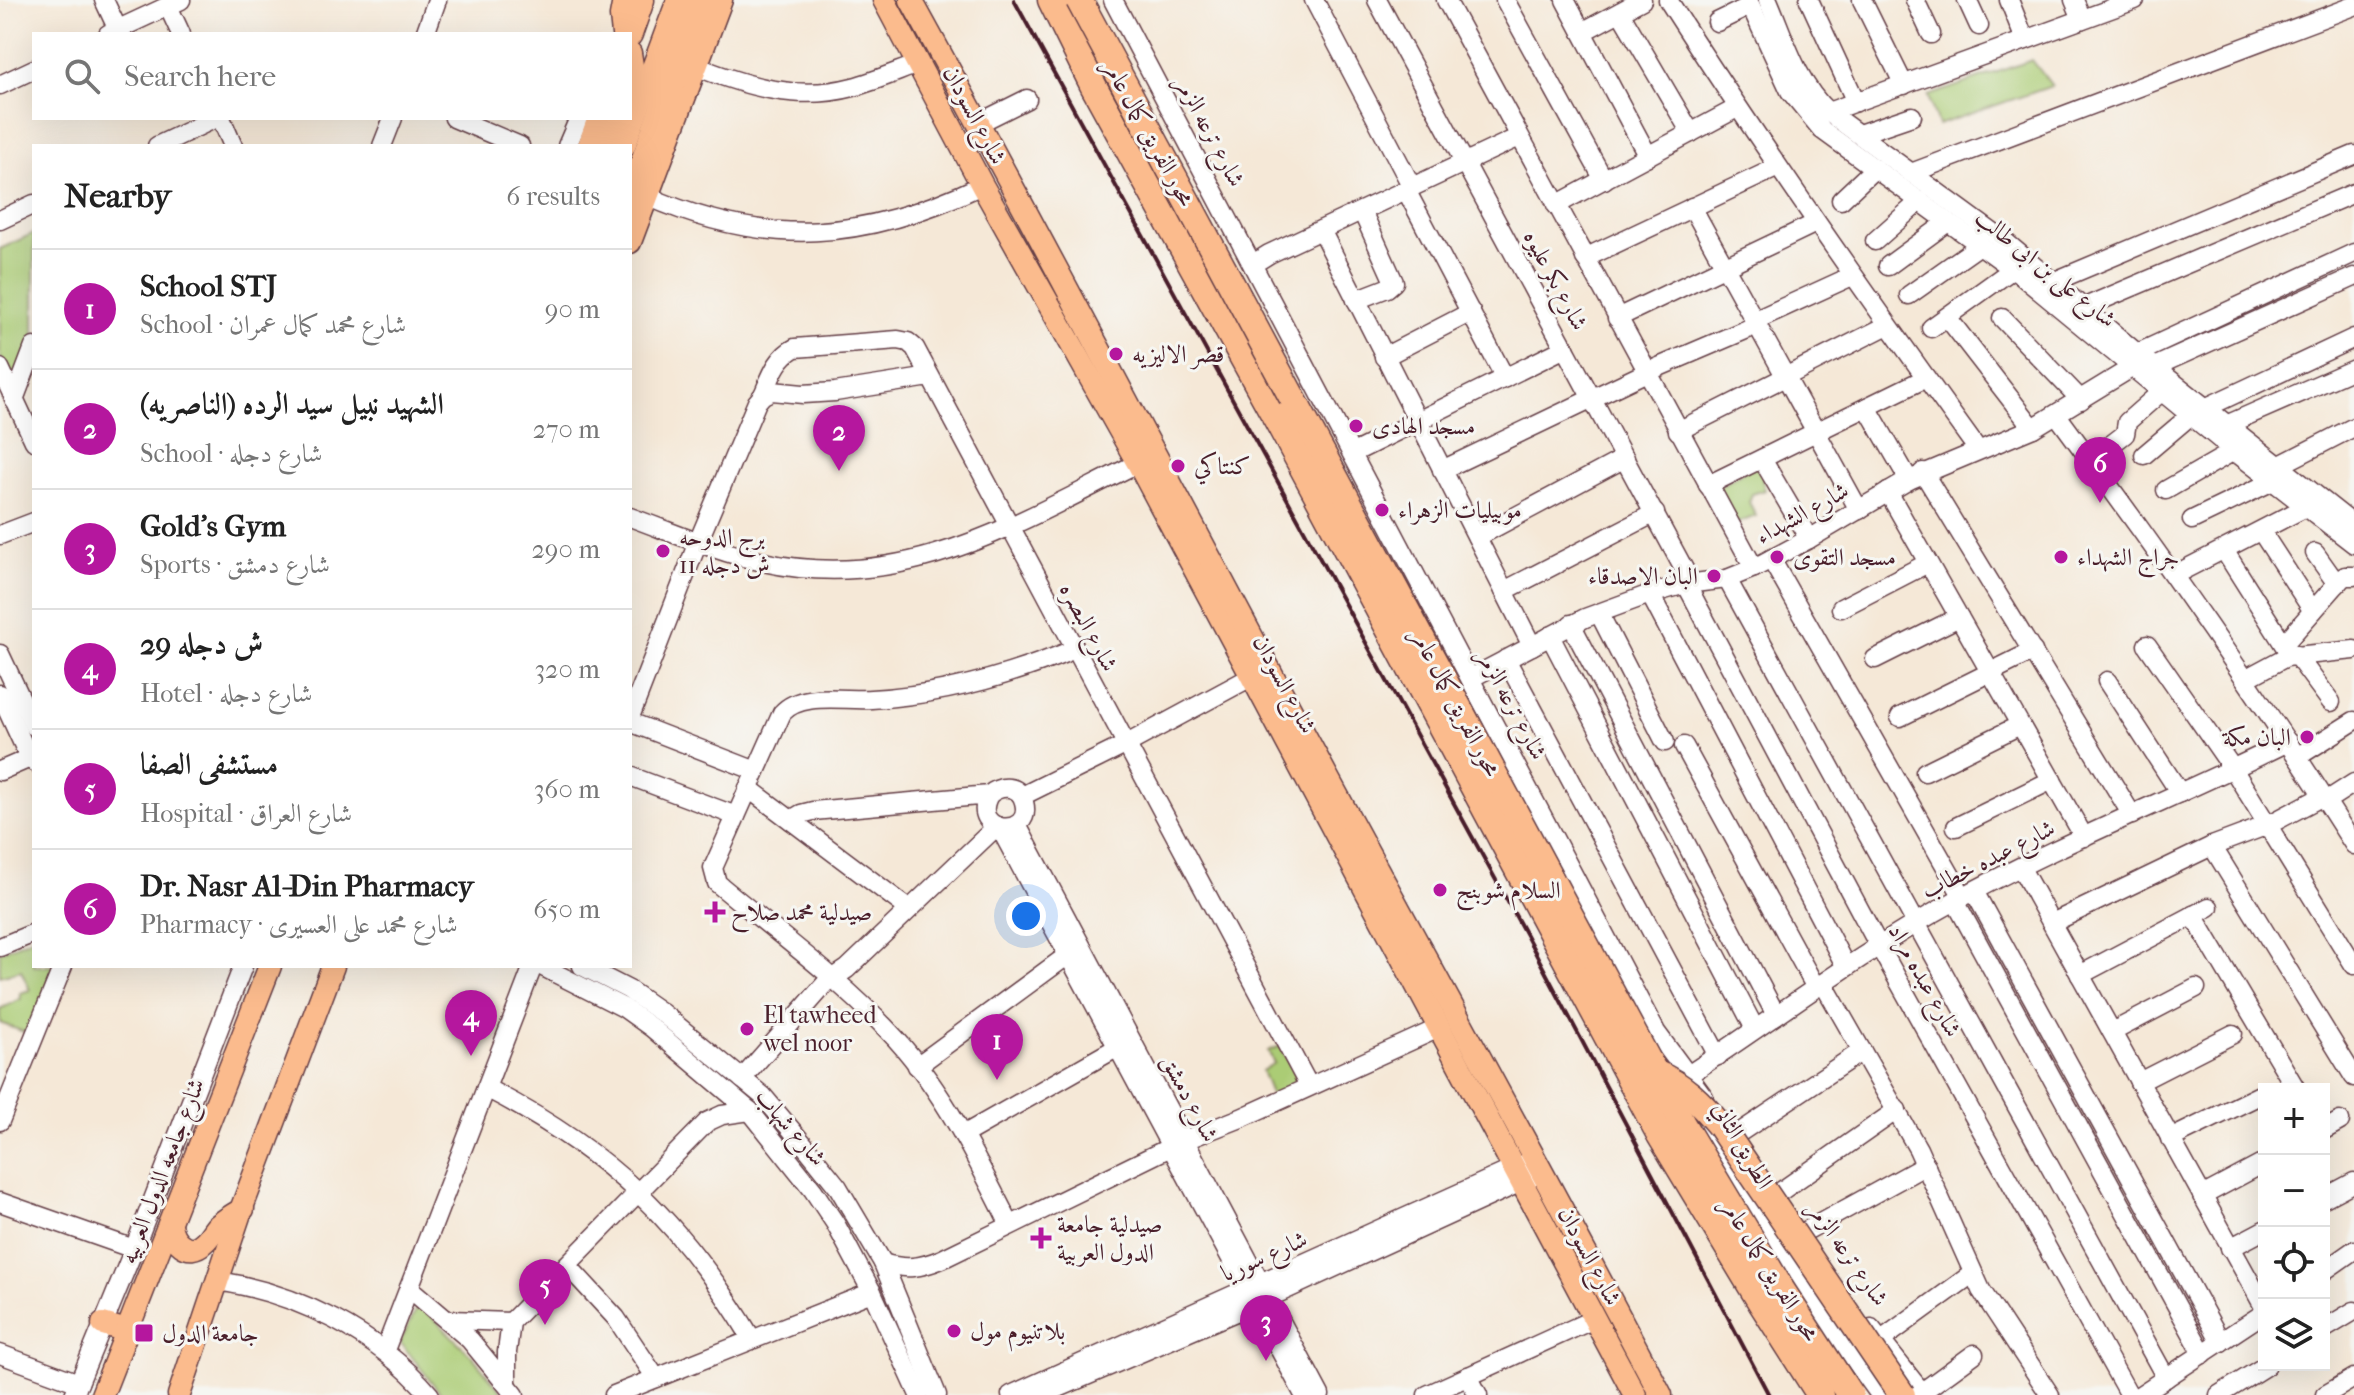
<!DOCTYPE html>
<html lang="en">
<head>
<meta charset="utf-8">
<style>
	body { margin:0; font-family:"IM FELL French Canon",Amiri,serif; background:#f6f6f6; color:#222 }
	.controls { position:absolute; right:24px; bottom:24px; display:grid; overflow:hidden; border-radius:0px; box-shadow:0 8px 32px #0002 }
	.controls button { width:72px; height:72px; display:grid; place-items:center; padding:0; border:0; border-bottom:2px solid #e0e0e0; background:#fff; color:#222; font:40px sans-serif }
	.you { position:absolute; left:1026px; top:916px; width:28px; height:28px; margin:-20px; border:6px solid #fff; border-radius:50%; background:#1a73e8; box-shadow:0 0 0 12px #1a73e833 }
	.badge { display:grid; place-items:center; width:52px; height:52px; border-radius:50%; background:#b5179e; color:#fff; font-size:26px; font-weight:700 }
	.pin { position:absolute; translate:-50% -66px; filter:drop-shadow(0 2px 4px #0008) }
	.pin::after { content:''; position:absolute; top:42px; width:28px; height:24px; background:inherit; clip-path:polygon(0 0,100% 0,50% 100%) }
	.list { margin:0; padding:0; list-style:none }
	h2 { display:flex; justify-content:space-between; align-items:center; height:104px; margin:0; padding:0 32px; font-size:34px }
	h2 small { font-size:26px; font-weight:400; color:#767676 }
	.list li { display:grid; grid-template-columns:52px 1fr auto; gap:24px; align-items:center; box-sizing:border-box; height:120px; padding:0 32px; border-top:2px solid #e0e0e0 }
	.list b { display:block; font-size:30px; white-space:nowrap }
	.list p { margin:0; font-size:26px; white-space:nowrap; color:#767676 }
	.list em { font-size:26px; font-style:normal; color:#767676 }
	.icon { flex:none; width:44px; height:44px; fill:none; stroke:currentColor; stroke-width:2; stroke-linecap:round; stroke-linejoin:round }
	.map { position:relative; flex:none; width:2354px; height:1395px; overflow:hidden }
	.search { position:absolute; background:#fff; box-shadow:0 8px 32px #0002; left:32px; top:32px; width:600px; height:88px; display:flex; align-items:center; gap:20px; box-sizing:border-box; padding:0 28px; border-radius:0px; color:#767676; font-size:30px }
	.panel { position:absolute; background:#fff; box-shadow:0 8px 32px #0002; left:32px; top:144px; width:600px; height:824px; border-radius:0px }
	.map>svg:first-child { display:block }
	.green { fill:#abcc74; stroke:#7a7650; stroke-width:2 }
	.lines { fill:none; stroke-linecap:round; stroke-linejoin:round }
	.minor-casing { stroke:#643d45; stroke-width:21 }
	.major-casing { stroke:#643d45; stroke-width:25 }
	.highway-casing { stroke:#643d45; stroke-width:29 }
	.minor { stroke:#fff; stroke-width:18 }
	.major { stroke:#fbbb8d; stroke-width:22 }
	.highway { stroke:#fbbb8d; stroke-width:26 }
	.rail { stroke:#4a1f2b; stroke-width:4 }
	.highway-bridge-casing { stroke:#643d45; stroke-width:29; stroke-linecap:butt }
	.highway-bridge { stroke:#fbbb8d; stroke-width:26 }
	.poi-dot { fill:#b5179e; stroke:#f6f6f2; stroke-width:3 }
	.labels { text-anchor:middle; stroke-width:6; stroke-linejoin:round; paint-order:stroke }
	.street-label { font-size:24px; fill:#4a1f2b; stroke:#f6f6f2 }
	.poi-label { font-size:24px; fill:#4a1f2b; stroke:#f6f6f2; text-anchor:start }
</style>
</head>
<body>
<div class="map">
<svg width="2354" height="1395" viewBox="0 0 2354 1395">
	<rect width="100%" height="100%" fill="#f6f6f2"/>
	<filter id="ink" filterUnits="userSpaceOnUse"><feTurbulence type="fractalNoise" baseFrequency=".0125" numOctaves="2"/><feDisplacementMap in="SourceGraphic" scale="16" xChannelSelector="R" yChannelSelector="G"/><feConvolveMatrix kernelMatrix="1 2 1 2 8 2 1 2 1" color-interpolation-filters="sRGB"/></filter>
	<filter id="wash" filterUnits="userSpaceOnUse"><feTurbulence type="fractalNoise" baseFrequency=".006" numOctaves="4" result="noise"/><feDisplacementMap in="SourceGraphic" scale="32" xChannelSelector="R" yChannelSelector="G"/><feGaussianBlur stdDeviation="1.8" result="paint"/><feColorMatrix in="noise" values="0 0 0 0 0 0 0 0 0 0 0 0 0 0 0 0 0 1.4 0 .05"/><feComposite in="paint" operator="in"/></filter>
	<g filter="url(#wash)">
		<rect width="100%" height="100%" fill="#f5e8d7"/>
		<g class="green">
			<polygon points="2032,60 2052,86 1938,125 1928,96"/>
			<polygon points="34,233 34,364 21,402 0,356 0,249"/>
			<polygon points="1773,454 1777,474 1762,480 1765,490 1752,494 1749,502 1756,516 1733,525 1715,489"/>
			<polygon points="34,937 34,966 61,966 32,1035 0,1023 0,1009 21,999 20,993 30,990 21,970 0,976 0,952"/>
			<polygon points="1280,1046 1301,1085 1273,1099 1262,1071 1274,1063 1268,1051"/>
			<polygon points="419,1304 473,1357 504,1395 442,1395 400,1342"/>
		</g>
	</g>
	<g filter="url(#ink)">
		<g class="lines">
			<defs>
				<g id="minor">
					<polyline points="104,0 118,30"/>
					<polyline points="1113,0 1656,1032 1704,1097"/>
					<polyline points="1314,0 1412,187"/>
					<polyline points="1377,0 1692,584"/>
					<polyline points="1446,0 1754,568"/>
					<polyline points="1505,0 1604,180"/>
					<polyline points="1565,0 1648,156"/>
					<path d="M 1668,0 C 1766,153 1871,302 1978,450"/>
					<polyline points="1748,0 1790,91 1822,130 2013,269 2234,451 2354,544"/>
					<path d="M 1768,0 C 1784,37 1797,84 1828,112 L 2008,244 L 2144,359 L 2354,525"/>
					<polyline points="1809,0 1856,102"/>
					<polyline points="1862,0 1904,85"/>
					<polyline points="1915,0 1931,34"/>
					<polyline points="1967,0 1979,26"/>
					<polyline points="2009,0 2025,40"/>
					<polyline points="2074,0 2082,19"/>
					<polyline points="168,6 181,34"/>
					<polyline points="1620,12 1691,133"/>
					<polyline points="1717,22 1750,6"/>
					<polyline points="1582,32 1642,0"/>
					<polyline points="108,34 181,0"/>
					<polyline points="425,34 437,0"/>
					<path d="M 695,66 C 746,86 797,102 853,87 C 875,81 896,72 918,64"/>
					<polyline points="0,85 34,69"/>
					<polyline points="1828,112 2135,0"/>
					<polyline points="221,118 233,146"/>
					<polyline points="454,118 520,146"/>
					<polyline points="979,123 1027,99"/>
					<polyline points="1859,134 1912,116"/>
					<polyline points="157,146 216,118"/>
					<polyline points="382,146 393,118"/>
					<polyline points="567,146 579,118"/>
					<polyline points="1911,173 2354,6"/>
					<polyline points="1406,190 1505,378"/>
					<path d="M 647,196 C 767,249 865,241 982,185"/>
					<polyline points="1841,200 1875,168"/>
					<polyline points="1556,205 1737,108"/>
					<polyline points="1692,207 1859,510"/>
					<polyline points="0,220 34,204"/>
					<polyline points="1321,230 1532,646"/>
					<polyline points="1875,241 1920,201"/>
					<polyline points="1585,258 1778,167"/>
					<polyline points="1253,264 1269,254 1519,137"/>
					<polyline points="1888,266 1948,222"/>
					<polyline points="2055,281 2354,155"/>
					<polyline points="1909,295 1980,245"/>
					<polyline points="1356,300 1387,288 1394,282 1362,211"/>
					<polyline points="2085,307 2354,193"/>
					<polyline points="1947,317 2033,428"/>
					<polyline points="1617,318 1816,223"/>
					<polyline points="2002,318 2081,400"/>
					<polyline points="1931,328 2013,269"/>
					<polyline points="2138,353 2354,253"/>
					<polyline points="1384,357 1471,312"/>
					<polyline points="2154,367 2354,277"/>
					<polyline points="0,368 34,441"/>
					<path d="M 763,395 C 771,377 777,357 795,348 L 898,340 L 908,342 L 915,348 L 1309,1086"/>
					<polyline points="14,400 34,347"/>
					<polyline points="1867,407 1909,480"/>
					<polyline points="2205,408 2354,338"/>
					<path d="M 2057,415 C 2161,555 2261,698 2354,845"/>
					<polyline points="2226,425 2354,369"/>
					<polyline points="1678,431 1888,325"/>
					<polyline points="1353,453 1565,348"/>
					<polyline points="2144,455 2190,416"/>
					<polyline points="1762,459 1809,539"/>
					<polyline points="2091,460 2125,434 2127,422 2161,392"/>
					<polyline points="2278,466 2354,427"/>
					<polyline points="1442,470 1647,372 1750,328 1758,319 1852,276"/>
					<polyline points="1923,472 2132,815"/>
					<polyline points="1708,485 1926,378"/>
					<polyline points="2166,490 2234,451"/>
					<polyline points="1888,492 2084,837"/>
					<path d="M 630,517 C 674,533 717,552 763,562 C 906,594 1016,523 1138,463"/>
					<polyline points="2192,520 2273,481"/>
					<polyline points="2261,531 2313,611"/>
					<polyline points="0,535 34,522"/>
					<polyline points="1477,537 1625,458"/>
					<polyline points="2224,550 2291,656"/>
					<polyline points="2315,553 2337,584"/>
					<polyline points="1771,559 1963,897"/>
					<polyline points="2174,575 2306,507"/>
					<polyline points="1727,579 2166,1378"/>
					<polyline points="1686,584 1879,946 2129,1395"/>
					<polyline points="1504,591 1655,513"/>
					<polyline points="1650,594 1846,967"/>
					<polyline points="1841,608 1928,563"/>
					<polyline points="1599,613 1665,742"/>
					<polyline points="1571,624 1776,1015"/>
					<polyline points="1550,636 1755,1029"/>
					<polyline points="2284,644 2341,579 2345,576 2354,576"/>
					<polyline points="2147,645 2233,769 2354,965"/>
					<polyline points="0,654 34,726"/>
					<polyline points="2296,655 2331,702"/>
					<polyline points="1506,659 1718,1056"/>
					<polyline points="1875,659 1959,617"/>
					<polyline points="1471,678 1585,618 1650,594 1686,584 1727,579 1754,568 1809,539 1909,480 2033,428 2141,362"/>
					<polyline points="2245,679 2286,657 2354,650"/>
					<polyline points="2107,681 2180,793"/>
					<polyline points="0,694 24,746 34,762"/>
					<polyline points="630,717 698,542 757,402 763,395 772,391 803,394 835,392 930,377"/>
					<polyline points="1900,717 2033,651"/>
					<polyline points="630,722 756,771"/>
					<polyline points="1684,746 1816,988"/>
					<polyline points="2297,757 2354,721"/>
					<polyline points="0,771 30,758"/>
					<polyline points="1925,772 2020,725"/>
					<polyline points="630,776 736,816"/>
					<polyline points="748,788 909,909"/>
					<polyline points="1022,796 1125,745 1251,677"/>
					<polyline points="2326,801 2354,783"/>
					<path d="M 791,820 L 801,814 L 813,811 L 989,795 C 1000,785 1020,784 1024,802 C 1034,840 968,834 989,795"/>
					<polyline points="1017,825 1320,1395"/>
					<polyline points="1956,827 2052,780"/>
					<polyline points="1000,828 1304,1395"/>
					<polyline points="2212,846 2354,1077"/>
					<polyline points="2021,868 2264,1307"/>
					<polyline points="1974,891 2221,1342"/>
					<polyline points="1955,901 2203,1354"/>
					<polyline points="2193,915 2296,1089"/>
					<polyline points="2052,923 2212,846 2268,825 2323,796"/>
					<polyline points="0,947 34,933"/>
					<polyline points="541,966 624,1008 652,1028 750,1111 813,1190 835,1223 872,1292 919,1395"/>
					<polyline points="582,966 629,990 662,1013 763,1096 805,1146 838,1187 883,1263 937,1395"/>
					<polyline points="2080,975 2209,907"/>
					<polyline points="1823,983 1918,1149 1981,1290 2050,1395"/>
					<polyline points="2112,1032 2196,988"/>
					<polyline points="917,1066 1068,955"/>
					<path d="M 1688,1075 C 1776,1017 1860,953 1953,902 C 2061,842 2177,797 2288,742"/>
					<polyline points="742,1079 826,983 847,969 997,826"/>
					<polyline points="2139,1082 2233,1034"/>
					<path d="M 486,1088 C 608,1150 682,1222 752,1339"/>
					<path d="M 1694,1109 C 1752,1208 1813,1303 1880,1395"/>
					<polyline points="0,1121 63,966"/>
					<polyline points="2324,1130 2340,1121"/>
					<polyline points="963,1135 1118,1047"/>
					<polyline points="1733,1137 1862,1051"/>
					<polyline points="2170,1139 2264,1093"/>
					<polyline points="1777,1194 1897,1110"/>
					<polyline points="2202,1196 2264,1163"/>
					<polyline points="2324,1198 2354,1182"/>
					<polyline points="0,1202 134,1249"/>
					<path d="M 1010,1225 C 978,1161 944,1092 896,1039 C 843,981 777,933 717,883 L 713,868 L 782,713 C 801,691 844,701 871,699 C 942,695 1008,677 1075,649"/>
					<polyline points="1804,1232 1926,1165"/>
					<polyline points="2230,1248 2264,1230"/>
					<path d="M 883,1263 C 906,1270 920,1268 942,1259 L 1185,1140 L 1241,1118 L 1439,1028"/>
					<polyline points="567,1265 616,1318 656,1378"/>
					<polyline points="2324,1271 2354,1250"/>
					<path d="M 218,1281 C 297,1293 377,1333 430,1395"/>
					<polyline points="409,1288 470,1340 515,1395"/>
					<polyline points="450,1320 511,1322"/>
					<polyline points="1871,1328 1924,1395"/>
					<polyline points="2324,1329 2354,1311"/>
					<polyline points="1880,1341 1972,1274"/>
					<polyline points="385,1350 533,966"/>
					<polyline points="0,1354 79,1383"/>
					<polyline points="1468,1376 1478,1395"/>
					<polyline points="507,1382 507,1352 511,1322 707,1122 722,1115 750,1111"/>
					<polyline points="1922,1392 1974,1354"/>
					<polyline points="74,1395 134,1249 243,966"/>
					<polyline points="614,1395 872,1292"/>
					<polyline points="1011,1395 1535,1159"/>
					<polyline points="1042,1395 1268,1298 1543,1172"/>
					<polyline points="1427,1395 1594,1319"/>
					<polyline points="2140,1395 2264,1313"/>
					<polyline points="2219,1395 2267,1365"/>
					<polyline points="2325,1395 2354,1378"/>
				</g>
				<g id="major">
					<polyline points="884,0 982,185 1138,463 1635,1395"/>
					<path d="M 911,0 C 1033,221 1149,444 1268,667 C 1398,910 1533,1151 1661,1395"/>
					<polyline points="623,34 621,16 624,0"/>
					<polyline points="630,53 633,72 630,85"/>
					<polyline points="608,146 618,118"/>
					<polyline points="624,146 678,0"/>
					<polyline points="630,242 721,0"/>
					<path d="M 170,1224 C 172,1240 188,1258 204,1242 C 209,1238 212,1232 216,1227 C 224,1220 234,1214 243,1209"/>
					<polyline points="103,1324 127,1331"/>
					<polyline points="102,1395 270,966"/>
					<polyline points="179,1395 241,1210 333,966"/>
				</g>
				<g id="highway">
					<polyline points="1051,0 1094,87 1275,416"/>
					<polyline points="629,34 641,0"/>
					<polyline points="591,146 601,118"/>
					<polyline points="630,201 701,0"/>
				</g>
			</defs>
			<use href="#minor" class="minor-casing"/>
			<use href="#major" class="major-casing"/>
			<use href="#highway" class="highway-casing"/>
			<use href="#minor" class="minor"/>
			<use href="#major" class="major"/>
			<use href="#highway" class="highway"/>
			<polyline class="rail" points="1014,0 1526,935 1769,1395"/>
			<defs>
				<g id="highway-bridge">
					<polyline points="1079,0 1682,1124 1781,1289 1850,1395"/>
					<polyline points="1275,416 1660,1135 1762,1304 1820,1395"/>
					<path d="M 1655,1073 C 1683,1085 1701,1103 1720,1126 L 1902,1395"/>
				</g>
			</defs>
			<use href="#highway-bridge" class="highway-bridge-casing"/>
			<use href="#highway-bridge" class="highway-bridge"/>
		</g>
	</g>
	<g class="poi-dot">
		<circle cx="1116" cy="354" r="8"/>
		<circle cx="1356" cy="426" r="8"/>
		<circle cx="1178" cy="466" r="8"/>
		<circle cx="1382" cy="510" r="8"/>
		<circle cx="663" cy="551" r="8"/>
		<circle cx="1777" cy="557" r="8"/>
		<circle cx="2061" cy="557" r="8"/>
		<circle cx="1714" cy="576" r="8"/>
		<circle cx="2307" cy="737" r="8"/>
		<circle cx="1440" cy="890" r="8"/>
		<path d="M711 900h8v8h8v8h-8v8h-8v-8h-8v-8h8z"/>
		<circle cx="747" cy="1029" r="8"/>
		<path d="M1037 1226h8v8h8v8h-8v8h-8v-8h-8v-8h8z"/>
		<circle cx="954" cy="1331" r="8"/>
		<rect x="134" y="1323" width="20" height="20" rx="4"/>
	</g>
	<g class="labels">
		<g class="street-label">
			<text transform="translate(975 115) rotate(62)" y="8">شارع السودان</text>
			<text transform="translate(1210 131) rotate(62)" y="8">شارع ترعه الزمر</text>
			<text transform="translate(1149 132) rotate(61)" y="8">محور الفريق كمال عامر</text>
			<text transform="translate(2046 268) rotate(39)" y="8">شارع على بن ابى طالب</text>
			<text transform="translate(1556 280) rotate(62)" y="8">شارع بكر عليوه</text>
			<text transform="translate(1802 513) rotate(-29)" y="8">شارع الشهداء</text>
			<text transform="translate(1089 627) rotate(62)" y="8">شارع البصره</text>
			<text transform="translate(1285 684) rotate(62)" y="8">شارع السودان</text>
			<text transform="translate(1456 702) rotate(62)" y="8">محور الفريق كمال عامر</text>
			<text transform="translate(1512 704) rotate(62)" y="8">شارع ترعه الزمر</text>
			<text transform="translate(1988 859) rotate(-27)" y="8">شارع عبده خطاب</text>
			<text transform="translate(1925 980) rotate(61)" y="8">شارع عبده مراد</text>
			<text transform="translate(1190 1098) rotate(62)" y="8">شارع دمشق</text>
			<text transform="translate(791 1127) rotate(49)" y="8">شارع شهاب</text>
			<text transform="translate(1743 1145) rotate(60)" y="8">الطريق الثاني</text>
			<text transform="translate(162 1171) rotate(-69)" y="8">شارع جامعه الدول العربيه</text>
			<text transform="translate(1848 1253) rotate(55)" y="8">شارع ترعه الزمر</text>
			<text transform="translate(1264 1256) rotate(-24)" y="8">شارع سوريا</text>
			<text transform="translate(1590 1256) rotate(62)" y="8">شارع السودان</text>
			<text transform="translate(1770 1269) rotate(58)" y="8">محور الفريق كمال عامر</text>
		</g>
		<g class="poi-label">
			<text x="1132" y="362">قصر الاليزيه</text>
			<text x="1372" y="434">مسجد الهادى</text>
			<text x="1194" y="474">كنتاكي</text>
			<text x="1398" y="518">موبيليات الزهراء</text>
			<text x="679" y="545">برج الدوحه<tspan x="679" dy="28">11 ش دجله</tspan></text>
			<text x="1793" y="565">مسجد التقوى</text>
			<text x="2077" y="565">جراج الشهداء</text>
			<text x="1698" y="584" text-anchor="end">البان الاصدقاء</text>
			<text x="2291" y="745" text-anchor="end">البان مكة</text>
			<text x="1456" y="898">السلام شوبنج</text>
			<text x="731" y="920">صيدلية محمد صلاح</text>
			<text x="763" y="1023">El tawheed<tspan x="763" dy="28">wel noor</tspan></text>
			<text x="1057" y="1232">صيدلية جامعة<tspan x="1057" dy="28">الدول العربية</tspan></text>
			<text x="970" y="1339">بلاتنيوم مول</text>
			<text x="162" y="1341">جامعة الدول</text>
		</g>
	</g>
</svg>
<div class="controls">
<button>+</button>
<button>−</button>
<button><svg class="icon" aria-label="locate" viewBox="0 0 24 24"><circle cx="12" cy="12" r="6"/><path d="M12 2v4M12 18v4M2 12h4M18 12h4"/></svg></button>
<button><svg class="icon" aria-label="layers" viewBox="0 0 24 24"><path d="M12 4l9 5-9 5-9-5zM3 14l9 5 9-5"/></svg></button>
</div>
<div class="you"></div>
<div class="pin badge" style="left:997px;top:1080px">1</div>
<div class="pin badge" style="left:839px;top:471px">2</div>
<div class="pin badge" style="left:1266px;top:1361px">3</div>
<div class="pin badge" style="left:471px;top:1056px">4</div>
<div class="pin badge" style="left:545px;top:1325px">5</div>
<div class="pin badge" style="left:2100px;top:503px">6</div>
<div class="search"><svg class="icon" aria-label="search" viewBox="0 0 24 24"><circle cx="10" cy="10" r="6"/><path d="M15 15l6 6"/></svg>Search here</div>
<section class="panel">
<h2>Nearby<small>6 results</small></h2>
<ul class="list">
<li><span class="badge">1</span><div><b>School STJ</b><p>School · شارع محمد كمال عمران</p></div><em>90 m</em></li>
<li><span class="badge">2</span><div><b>الشهيد نبيل سيد الرده (الناصريه)</b><p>School · شارع دجله</p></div><em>270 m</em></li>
<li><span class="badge">3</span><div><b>Gold's Gym</b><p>Sports · شارع دمشق</p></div><em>290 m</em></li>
<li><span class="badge">4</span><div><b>29 ش دجله</b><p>Hotel · شارع دجله</p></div><em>320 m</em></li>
<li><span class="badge">5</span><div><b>مستشفى الصفا</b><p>Hospital · شارع العراق</p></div><em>360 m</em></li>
<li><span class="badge">6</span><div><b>Dr. Nasr Al-Din Pharmacy</b><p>Pharmacy · شارع محمد على العسيرى</p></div><em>650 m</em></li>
</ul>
</section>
</div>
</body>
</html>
